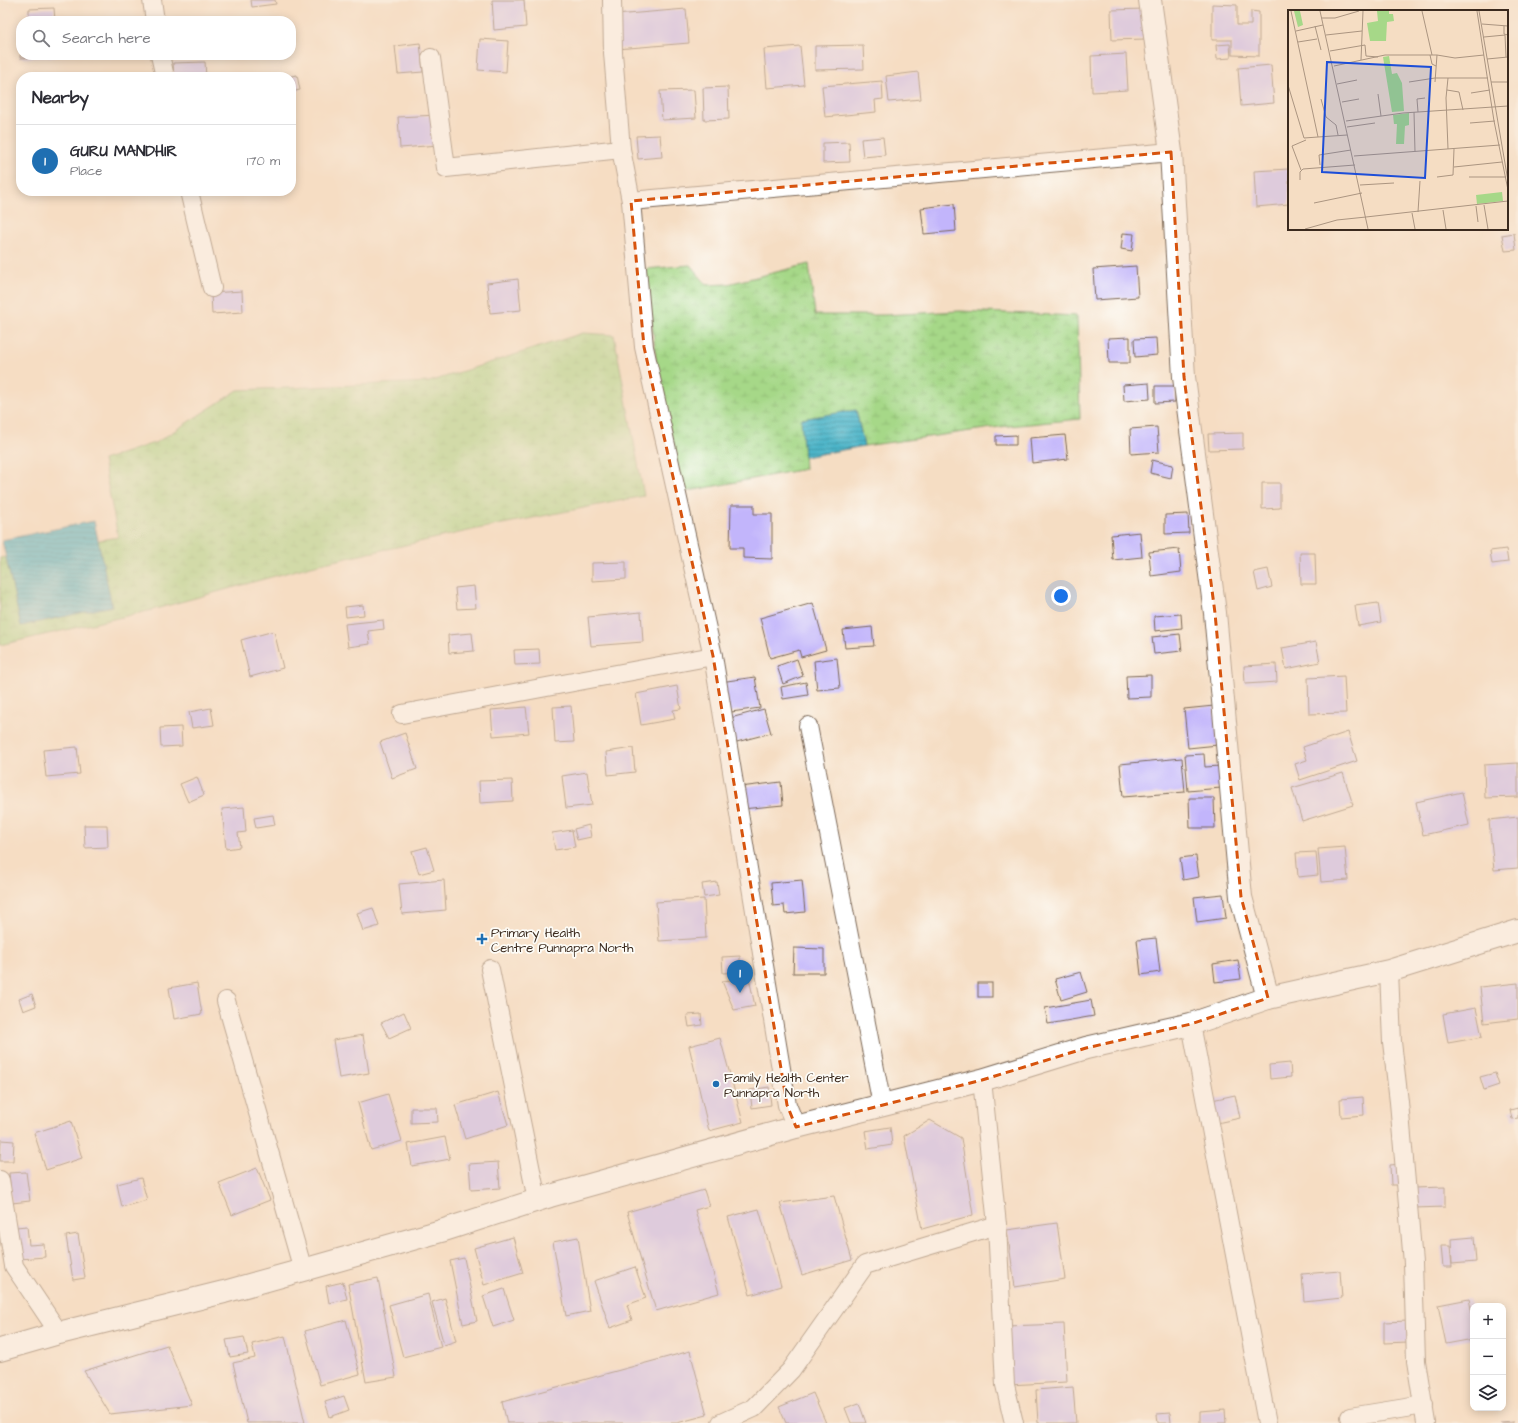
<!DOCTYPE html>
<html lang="en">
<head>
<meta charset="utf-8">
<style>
	body { margin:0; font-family:"Architects Daughter",sans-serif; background:#f2f2f3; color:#2b2b33 }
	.controls { position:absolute; right:12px; bottom:12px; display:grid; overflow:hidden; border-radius:8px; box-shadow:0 2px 10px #0003 }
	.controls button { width:36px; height:36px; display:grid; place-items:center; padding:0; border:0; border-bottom:1px solid #e1e1e2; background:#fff; color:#2b2b33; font:20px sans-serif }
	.you { position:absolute; left:1061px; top:596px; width:14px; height:14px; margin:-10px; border:3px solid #fff; border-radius:50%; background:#1a73e8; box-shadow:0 0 0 6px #1a73e833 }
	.badge { display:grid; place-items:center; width:26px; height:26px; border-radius:50%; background:#1f6fb2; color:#fff; font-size:13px; font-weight:700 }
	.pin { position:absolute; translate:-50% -33px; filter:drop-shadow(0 1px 2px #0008) }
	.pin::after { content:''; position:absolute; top:21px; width:14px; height:12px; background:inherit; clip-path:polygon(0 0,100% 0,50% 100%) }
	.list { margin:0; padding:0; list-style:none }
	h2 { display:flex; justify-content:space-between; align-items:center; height:52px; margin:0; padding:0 16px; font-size:17px }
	h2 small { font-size:13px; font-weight:400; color:#7c7c81 }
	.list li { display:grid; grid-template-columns:26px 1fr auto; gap:12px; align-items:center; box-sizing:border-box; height:72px; padding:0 16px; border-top:1px solid #e1e1e2 }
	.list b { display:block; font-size:15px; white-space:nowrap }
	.list p { margin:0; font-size:13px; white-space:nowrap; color:#7c7c81 }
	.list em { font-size:13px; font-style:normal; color:#7c7c81 }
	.icon { flex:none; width:22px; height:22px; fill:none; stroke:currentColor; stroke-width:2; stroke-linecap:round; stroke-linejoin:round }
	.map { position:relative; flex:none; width:1518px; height:1423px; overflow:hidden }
	.search { position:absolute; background:#fff; box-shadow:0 2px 10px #0003; left:16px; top:16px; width:280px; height:44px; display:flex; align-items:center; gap:10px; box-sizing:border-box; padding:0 14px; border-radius:16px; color:#7c7c81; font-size:15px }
	.panel { position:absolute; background:#fff; box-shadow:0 2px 10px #0003; left:16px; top:72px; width:280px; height:124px; border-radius:16px }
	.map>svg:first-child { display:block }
	.wetland { fill:url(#wetland-marsh); stroke:#708153 }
	.water { fill:url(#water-rules); stroke:#437074 }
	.building { fill:#c2b5fb }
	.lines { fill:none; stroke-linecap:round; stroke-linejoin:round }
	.minor-casing { stroke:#7c6958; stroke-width:20 }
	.tertiary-casing { stroke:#7c6958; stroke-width:24 }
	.secondary-casing { stroke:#7c6958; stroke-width:24 }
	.minor { stroke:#fff; stroke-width:18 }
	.tertiary { stroke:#fff; stroke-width:22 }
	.secondary { stroke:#fff; stroke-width:22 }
	.marked { fill:none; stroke:#d7540e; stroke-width:3; stroke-dasharray:8 5; stroke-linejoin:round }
	.poi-dot { fill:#1f6fb2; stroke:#fdfcf7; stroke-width:1.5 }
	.labels { text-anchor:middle; stroke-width:3.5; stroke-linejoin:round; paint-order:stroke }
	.poi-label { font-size:13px; fill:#3b2a1e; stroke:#fdfcf7; text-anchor:start }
	.inset-road { fill:none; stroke:#ab9581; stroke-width:1 }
	.view { fill:#1d4ed8; fill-opacity:0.15; stroke:#1d4ed8; stroke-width:2 }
	.inset-edge { fill:none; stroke:#3b2a1e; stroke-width:2 }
</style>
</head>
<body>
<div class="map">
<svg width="1518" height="1423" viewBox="0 0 1518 1423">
	<defs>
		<pattern id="wetland-marsh" width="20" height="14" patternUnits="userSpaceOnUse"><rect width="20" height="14" fill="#a6d888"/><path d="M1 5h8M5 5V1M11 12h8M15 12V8" fill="none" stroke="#90ba75"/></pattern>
		<pattern id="water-rules" width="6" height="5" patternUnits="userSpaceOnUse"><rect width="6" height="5" fill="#4bb5c9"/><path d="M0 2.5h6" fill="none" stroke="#4093a3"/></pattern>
	</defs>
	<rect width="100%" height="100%" fill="#fdfcf7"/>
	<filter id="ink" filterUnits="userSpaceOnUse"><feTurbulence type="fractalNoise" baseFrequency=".025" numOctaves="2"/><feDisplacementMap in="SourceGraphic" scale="8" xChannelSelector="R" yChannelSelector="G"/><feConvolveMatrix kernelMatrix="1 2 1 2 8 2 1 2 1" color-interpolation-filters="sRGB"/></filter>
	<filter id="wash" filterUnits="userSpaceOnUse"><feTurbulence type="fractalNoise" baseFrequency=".012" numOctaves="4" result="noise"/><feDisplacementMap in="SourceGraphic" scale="16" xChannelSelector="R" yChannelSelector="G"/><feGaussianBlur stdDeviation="0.9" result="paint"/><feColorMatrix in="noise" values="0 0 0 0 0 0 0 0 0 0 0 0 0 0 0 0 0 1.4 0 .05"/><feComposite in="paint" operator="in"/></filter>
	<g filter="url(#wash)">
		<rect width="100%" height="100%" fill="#f5ddc3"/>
		<g class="wetland">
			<polygon points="809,264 815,315 884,315 960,311 1077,316 1080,419 999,427 864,446 856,410 802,419 805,469 683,492 657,368 646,269 690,265 707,285 728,284"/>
			<polygon points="583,333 614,335 644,496 477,529 311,566 148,611 0,645 0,558 118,537 103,460 157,442 238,390 429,382"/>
		</g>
		<g class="water">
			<polygon points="856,410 864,446 804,457 801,419"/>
			<polygon points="94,521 112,606 21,626 2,540"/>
		</g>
		<g id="blocks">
			<g class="building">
				<polygon points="251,0 275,0 276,4 252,7"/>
				<polygon points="492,0 524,0 526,27 494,30"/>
				<polygon points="1212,4 1237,5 1237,25 1251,25 1251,11 1259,12 1259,56 1232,55 1232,40 1212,40"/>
				<polygon points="54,8 55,21 29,21 29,9"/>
				<polygon points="686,9 689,43 617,49 615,15"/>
				<polygon points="1145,9 1145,39 1112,40 1111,10"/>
				<polygon points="19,24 21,24 21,49 20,49"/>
				<polygon points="480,39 508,41 506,72 478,70"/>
				<polygon points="420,43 423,72 398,74 395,46"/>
				<polygon points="1230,44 1231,58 1217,59 1216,45"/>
				<polygon points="863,45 864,69 815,70 815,46"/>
				<polygon points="800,46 804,85 767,88 764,49"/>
				<polygon points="1126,54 1128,90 1092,92 1091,56"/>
				<polygon points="20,55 56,55 56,57 20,58"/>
				<polygon points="178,55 198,55 198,56 179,58"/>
				<polygon points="205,62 206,77 174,77 173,63"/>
				<polygon points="1271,65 1274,103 1241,106 1238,68"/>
				<polygon points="918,72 921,99 889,102 886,76"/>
				<polygon points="297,75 300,90 291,92 291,76"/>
				<polygon points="882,81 883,99 875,100 876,112 825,117 822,86"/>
				<polygon points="728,87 729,119 704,120 703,88"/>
				<polygon points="694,90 696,118 662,120 660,91"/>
				<polygon points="437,115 439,145 400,148 398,117"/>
				<polygon points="660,135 662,157 638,159 636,136"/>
				<polygon points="883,137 885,155 863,157 861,139"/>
				<polygon points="849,142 850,162 823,163 823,143"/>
				<polygon points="1289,169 1289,204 1256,207 1254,171"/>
				<polygon points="954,204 956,231 924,234 921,208"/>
				<polygon points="1123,233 1134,234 1132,251 1121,249"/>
				<polygon points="1514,233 1516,250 1505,251 1502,235"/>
				<polygon points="1136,266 1138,297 1095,300 1093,269"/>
				<polygon points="518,279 521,310 490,313 487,283"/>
				<polygon points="242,291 243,312 212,314 211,293"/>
				<polygon points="1130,337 1130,363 1109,363 1108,338"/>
				<polygon points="1156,338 1157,355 1135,357 1134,339"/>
				<polygon points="1149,383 1150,399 1124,401 1123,385"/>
				<polygon points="1155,386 1175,386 1175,402 1155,403"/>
				<polygon points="1157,427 1159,452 1131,454 1130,429"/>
				<polygon points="1243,433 1243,449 1209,450 1208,434"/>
				<polygon points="1016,435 1016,445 996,445 996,436"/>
				<polygon points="1065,435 1068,459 1032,463 1030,438"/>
				<polygon points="1152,460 1173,465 1171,478 1150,473"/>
				<polygon points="1262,483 1280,483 1280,508 1262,509"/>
				<polygon points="731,505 754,505 754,514 772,514 772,559 743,558 743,548 730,548"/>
				<polygon points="1188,514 1189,533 1165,534 1165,515"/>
				<polygon points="1140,532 1142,557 1113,560 1111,535"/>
				<polygon points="1179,549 1181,572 1151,576 1149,552"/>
				<polygon points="1506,549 1508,562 1492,564 1490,551"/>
				<polygon points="1300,553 1315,553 1316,584 1301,584"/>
				<polygon points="626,562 626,579 592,581 592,563"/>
				<polygon points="1268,569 1272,587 1258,591 1254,572"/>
				<polygon points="474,586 476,608 457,609 455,588"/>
				<polygon points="813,603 826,650 801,657 799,650 770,658 760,618"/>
				<polygon points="1378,603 1381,622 1358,626 1355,606"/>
				<polygon points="363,605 364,615 346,617 345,607"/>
				<polygon points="641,612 643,642 591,646 588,617"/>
				<polygon points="1181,614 1182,628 1155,631 1154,616"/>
				<polygon points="383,620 384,629 368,631 370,644 348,647 345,624"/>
				<polygon points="872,627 874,646 845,648 843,630"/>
				<polygon points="274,631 283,668 250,677 241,640"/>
				<polygon points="472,633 474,651 449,653 448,635"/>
				<polygon points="1180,634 1182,651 1154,654 1152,637"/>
				<polygon points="1316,642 1320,662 1286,669 1282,648"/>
				<polygon points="539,649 540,664 515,665 514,650"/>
				<polygon points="837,658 840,688 817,690 814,661"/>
				<polygon points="797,659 803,676 783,684 777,666"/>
				<polygon points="1276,664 1277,682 1245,684 1244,666"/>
				<polygon points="1151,675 1151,697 1127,698 1126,676"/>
				<polygon points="1344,676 1346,713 1309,714 1308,678"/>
				<polygon points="755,677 760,708 724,713 720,682"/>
				<polygon points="806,682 808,695 783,699 781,687"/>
				<polygon points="677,686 681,709 673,710 675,719 641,725 636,694"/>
				<polygon points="571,706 574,742 555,743 553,707"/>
				<polygon points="1214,706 1218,745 1188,748 1184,709"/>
				<polygon points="526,707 529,733 493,736 491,710"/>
				<polygon points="211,708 214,725 192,728 189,712"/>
				<polygon points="764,709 771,733 729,744 723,720"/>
				<polygon points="181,727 182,746 161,747 160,728"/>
				<polygon points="1348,732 1357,761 1300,780 1295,764 1307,760 1303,747"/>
				<polygon points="405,733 417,769 392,778 380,742"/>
				<polygon points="77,747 80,774 46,777 43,750"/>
				<polygon points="633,748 635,772 608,775 606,752"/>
				<polygon points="1204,754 1205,767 1220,766 1221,788 1188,791 1185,755"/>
				<polygon points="1182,758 1185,792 1123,797 1120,764"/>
				<polygon points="1518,763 1518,797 1485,798 1484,765"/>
				<polygon points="587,772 592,805 566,808 562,776"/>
				<polygon points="1343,773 1353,805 1302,821 1292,788"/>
				<polygon points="197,777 204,795 188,802 180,784"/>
				<polygon points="512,780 513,801 480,803 479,781"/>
				<polygon points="781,782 783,805 742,809 740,787"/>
				<polygon points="1462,792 1469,825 1423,835 1416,802"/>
				<polygon points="1189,798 1214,798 1215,828 1190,828"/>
				<polygon points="244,807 246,832 238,833 240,847 226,849 222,809"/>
				<polygon points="273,815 275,825 256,828 254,818"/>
				<polygon points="1518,817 1518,868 1494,870 1489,820"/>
				<polygon points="84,825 107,825 108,847 85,848"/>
				<polygon points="589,825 591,837 577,840 574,829"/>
				<polygon points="572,830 575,847 555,850 552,833"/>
				<polygon points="427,847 434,870 419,874 412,851"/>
				<polygon points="1345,847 1348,880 1321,882 1318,849"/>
				<polygon points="1316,852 1318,875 1298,877 1296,853"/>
				<polygon points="1196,856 1199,877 1183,880 1180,858"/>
				<polygon points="444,880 446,910 402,914 399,884"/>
				<polygon points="802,880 805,912 785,914 784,905 773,906 771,883"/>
				<polygon points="717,882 719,895 704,897 702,884"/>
				<polygon points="1223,894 1226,918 1197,922 1194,897"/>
				<polygon points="704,899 706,938 659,941 656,902"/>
				<polygon points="373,908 379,926 363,931 357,913"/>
				<polygon points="1156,938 1160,972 1141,975 1137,940"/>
				<polygon points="794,948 824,949 824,973 793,973"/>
				<polygon points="740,956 740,972 723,973 722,957"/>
				<polygon points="1238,960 1241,979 1215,982 1213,964"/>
				<polygon points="1081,972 1087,992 1061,1000 1055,979"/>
				<polygon points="749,978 755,1006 734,1010 722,981"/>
				<polygon points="197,983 202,1014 174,1019 169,988"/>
				<rect x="978" y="983" width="14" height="14"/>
				<polygon points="1518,983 1518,1019 1484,1023 1480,987"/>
				<polygon points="32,994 36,1006 23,1011 19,999"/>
				<polygon points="1091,1000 1094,1016 1048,1024 1045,1008"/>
				<polygon points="1476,1008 1482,1037 1448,1043 1443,1014"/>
				<polygon points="404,1012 411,1028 389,1038 381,1023"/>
				<polygon points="701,1014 702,1025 689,1027 687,1015"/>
				<polygon points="363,1035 369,1073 339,1078 333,1040"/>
				<polygon points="720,1038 743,1122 709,1131 689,1046"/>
				<polygon points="1290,1063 1291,1077 1270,1079 1269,1065"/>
				<polygon points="1495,1073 1499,1085 1484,1090 1480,1077"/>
				<polygon points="769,1087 771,1105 752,1108 750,1090"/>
				<polygon points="498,1092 508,1125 465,1139 455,1105"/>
				<polygon points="388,1094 402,1141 371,1150 358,1103"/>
				<polygon points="1235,1095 1240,1118 1217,1123 1212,1100"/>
				<polygon points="1363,1097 1364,1115 1341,1117 1340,1099"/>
				<polygon points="411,1108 437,1108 438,1122 411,1123"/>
				<polygon points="1518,1108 1518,1118 1512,1119 1510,1110"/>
				<polygon points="930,1120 961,1138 973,1215 922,1229 904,1136"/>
				<polygon points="71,1121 82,1158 46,1170 34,1133"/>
				<polygon points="890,1127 892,1145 868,1149 865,1131"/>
				<polygon points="445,1137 450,1159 412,1166 408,1144"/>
				<polygon points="1,1140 14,1141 13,1161 0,1161"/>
				<polygon points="498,1162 500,1188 471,1190 469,1164"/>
				<polygon points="1400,1164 1401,1185 1391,1185 1390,1165"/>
				<polygon points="257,1168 270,1200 232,1215 219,1183"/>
				<polygon points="26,1172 30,1201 12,1203 9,1173"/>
				<polygon points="141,1178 147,1200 122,1207 117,1184"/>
				<polygon points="1445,1187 1445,1207 1414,1208 1414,1188"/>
				<polygon points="704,1190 709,1206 695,1210 719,1293 656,1311 627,1212"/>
				<polygon points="834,1196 852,1260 802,1275 780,1203"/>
				<polygon points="759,1209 781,1286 750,1295 728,1217"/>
				<polygon points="1057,1223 1065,1279 1015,1287 1007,1230"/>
				<polygon points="27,1226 29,1245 44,1244 45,1257 19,1259 16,1227"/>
				<polygon points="78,1234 85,1278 73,1280 66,1236"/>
				<polygon points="513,1237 523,1273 484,1285 474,1248"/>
				<polygon points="578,1237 590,1311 566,1316 553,1242"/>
				<polygon points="1474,1237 1476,1262 1452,1264 1451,1239"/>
				<polygon points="1441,1246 1450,1246 1452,1267 1443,1267"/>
				<polygon points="464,1258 477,1321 463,1324 450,1261"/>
				<polygon points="635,1267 646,1298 627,1305 632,1320 610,1328 594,1281"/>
				<polygon points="1340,1271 1342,1298 1304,1302 1302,1274"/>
				<polygon points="378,1278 396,1377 366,1382 348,1284"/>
				<polygon points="343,1282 347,1299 329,1303 326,1286"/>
				<polygon points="504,1289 514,1320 493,1327 483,1296"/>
				<polygon points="428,1294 441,1347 403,1357 389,1305"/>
				<polygon points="445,1298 456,1341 444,1345 432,1302"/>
				<polygon points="1469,1299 1473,1318 1473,1339 1446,1344 1438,1305"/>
				<polygon points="346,1320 360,1374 320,1385 305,1331"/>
				<polygon points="1408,1321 1408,1342 1384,1343 1384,1322"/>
				<polygon points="1064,1324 1067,1382 1008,1385 1006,1326"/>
				<polygon points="285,1336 305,1423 247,1423 233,1363 255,1358 252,1344"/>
				<polygon points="244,1337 248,1354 230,1357 226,1340"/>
				<polygon points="167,1345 192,1405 110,1414 84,1371"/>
				<polygon points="690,1351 707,1415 677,1423 507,1423 502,1402"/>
				<polygon points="1073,1387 1076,1423 1038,1423 1036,1390"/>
				<polygon points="813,1393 826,1423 786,1423 779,1407"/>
				<polygon points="344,1396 349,1410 330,1417 325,1402"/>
				<polygon points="859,1403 866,1423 851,1423 845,1408"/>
				<polygon points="1225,1410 1226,1423 1200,1423 1200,1412"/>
				<polygon points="1170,1413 1171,1423 1158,1423 1157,1414"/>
				<polygon points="1512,1421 1512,1423 1501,1423 1501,1422"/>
			</g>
		</g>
	</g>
	<g filter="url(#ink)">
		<use href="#blocks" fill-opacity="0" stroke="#7c6958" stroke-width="1"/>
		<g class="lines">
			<defs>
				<g id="minor">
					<polyline points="152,0 155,21"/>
					<polyline points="612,0 613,53 621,149 631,201 644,347 713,656 787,1105 796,1127"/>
					<polyline points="160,55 165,77"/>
					<polyline points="431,58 446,168 621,149"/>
					<polyline points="189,191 212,288"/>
					<polyline points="631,201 1171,152"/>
					<polyline points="402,714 713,656"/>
					<polyline points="808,726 882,1105"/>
					<polyline points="490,969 537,1200"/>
					<polyline points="1389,971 1392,1042 1399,1102 1413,1263 1416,1361 1426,1423"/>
					<polyline points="226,1001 303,1270"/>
					<polyline points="1191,1024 1267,1423"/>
					<polyline points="982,1080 997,1225 1005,1385 1014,1423"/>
					<polyline points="0,1180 14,1266 59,1333"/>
					<polyline points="1350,1417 1424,1405"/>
					<polyline points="721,1423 754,1408 791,1370 865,1265 997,1225"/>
				</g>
				<polyline id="tertiary" points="1150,0 1171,152 1184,377 1215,613 1241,897 1268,998"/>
				<polyline id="secondary" points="0,1350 59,1333 224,1292 303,1270 441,1231 550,1196 796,1127 982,1080 1086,1048 1191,1024 1268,998 1389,971 1518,931"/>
			</defs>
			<use href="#minor" class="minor-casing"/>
			<use href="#tertiary" class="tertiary-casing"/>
			<use href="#secondary" class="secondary-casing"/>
			<use href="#minor" class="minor"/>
			<use href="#tertiary" class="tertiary"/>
			<use href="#secondary" class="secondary"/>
		</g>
	</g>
	<path d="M0 0H1518V1423H0ZM 1171,152 L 1184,377 L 1215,613 L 1241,897 L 1268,998 L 1191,1024 L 1086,1048 L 982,1080 L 796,1127 L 787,1105 L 713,656 L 644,347 L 631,201 Z" fill="#f5ddc3" fill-opacity=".55" fill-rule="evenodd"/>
	<path class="marked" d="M 1171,152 L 1184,377 L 1215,613 L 1241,897 L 1268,998 L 1191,1024 L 1086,1048 L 982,1080 L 796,1127 L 787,1105 L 713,656 L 644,347 L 631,201 Z"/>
	<g class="poi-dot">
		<path d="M480 933h4v4h4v4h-4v4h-4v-4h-4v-4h4z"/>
		<circle cx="716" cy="1084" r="4"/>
	</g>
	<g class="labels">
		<g class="poi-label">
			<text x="491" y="937">Primary Health<tspan x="491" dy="15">Centre Punnapra North</tspan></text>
			<text x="724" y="1082">Family Health Center<tspan x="724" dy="15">Punnapra North</tspan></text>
		</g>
	</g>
	<g transform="translate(1288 10)">
		<rect width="220" height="220" fill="#f5ddc3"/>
		<path d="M 6,1 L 12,1 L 15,15 L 10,17 Z" fill="#a6d888"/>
		<path d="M 89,1 L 101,1 L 101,4 L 105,4 L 106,11 L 99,12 L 98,31 L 82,31 L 79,13 L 90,11 ZM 101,46 L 104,64 L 109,63 L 114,73 L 116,101 L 104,102 L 95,47 ZM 121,103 L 121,115 L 117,116 L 116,134 L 108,134 L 109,114 L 106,114 L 105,105 Z" fill="#a6d888"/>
		<path d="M 214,182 L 215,191 L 189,194 L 188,185 Z" fill="#a6d888"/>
		<path class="inset-road" d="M 3,1 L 30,127 L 59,125M 32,1 L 80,219M 134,1 L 144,45M 189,1 L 206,111 L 220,180M 191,1 L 220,171M 34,8 L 47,8 L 71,1M 194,14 L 220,16M 27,16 L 33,40M 216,16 L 216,24 L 220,25M 8,21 L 35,15M 38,25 L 74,21M 196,27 L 217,25 L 218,47M 10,32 L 29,29M 42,41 L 77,35 L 78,46 L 90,47M 142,45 L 144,54 L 148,56M 199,49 L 220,47M 73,50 L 75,1M 46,56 L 97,45 L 149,45 L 167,48 L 196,45M 121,72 L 147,68 L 200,68M 147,72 L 149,45M 203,72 L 220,72M 49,74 L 69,70M 0,75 L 16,128 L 30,127M 159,80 L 171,82 L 175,100M 183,83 L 202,80M 90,84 L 93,106M 33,89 L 38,107 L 48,115 L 50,125M 54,92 L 71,89M 126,102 L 127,142M 130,102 L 129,89 L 137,88M 58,111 L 115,103 L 220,96M 182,113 L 207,111M 59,117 L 87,113M 160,139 L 158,88 L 160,68M 66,146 L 212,135M 32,155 L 31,145 L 63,140M 166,157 L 214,152M 13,160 L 4,136 L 18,130M 149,167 L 165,165 L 166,139M 181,167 L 218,167M 12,170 L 12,162 L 15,159 L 67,155M 72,175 L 106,173M 26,193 L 74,183M 196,195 L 200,219M 188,196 L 190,212M 155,200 L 158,219M 130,202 L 132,171M 124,203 L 127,219M 78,207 L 220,191M 17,219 L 49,210 L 78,207"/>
		<path class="view" d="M 39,52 L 143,57 L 137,168 L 34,162 Z"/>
		<rect width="220" height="220" class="inset-edge"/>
	</g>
</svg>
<div class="controls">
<button>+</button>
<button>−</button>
<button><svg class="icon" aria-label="layers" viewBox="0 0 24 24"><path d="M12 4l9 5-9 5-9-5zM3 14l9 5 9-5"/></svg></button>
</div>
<div class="you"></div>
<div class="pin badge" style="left:740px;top:993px">1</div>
<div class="search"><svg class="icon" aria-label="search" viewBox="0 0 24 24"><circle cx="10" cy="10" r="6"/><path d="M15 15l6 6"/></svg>Search here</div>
<section class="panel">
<h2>Nearby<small></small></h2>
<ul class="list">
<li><span class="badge">1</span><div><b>GURU MANDHIR</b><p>Place</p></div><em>170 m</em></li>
</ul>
</section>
</div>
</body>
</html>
